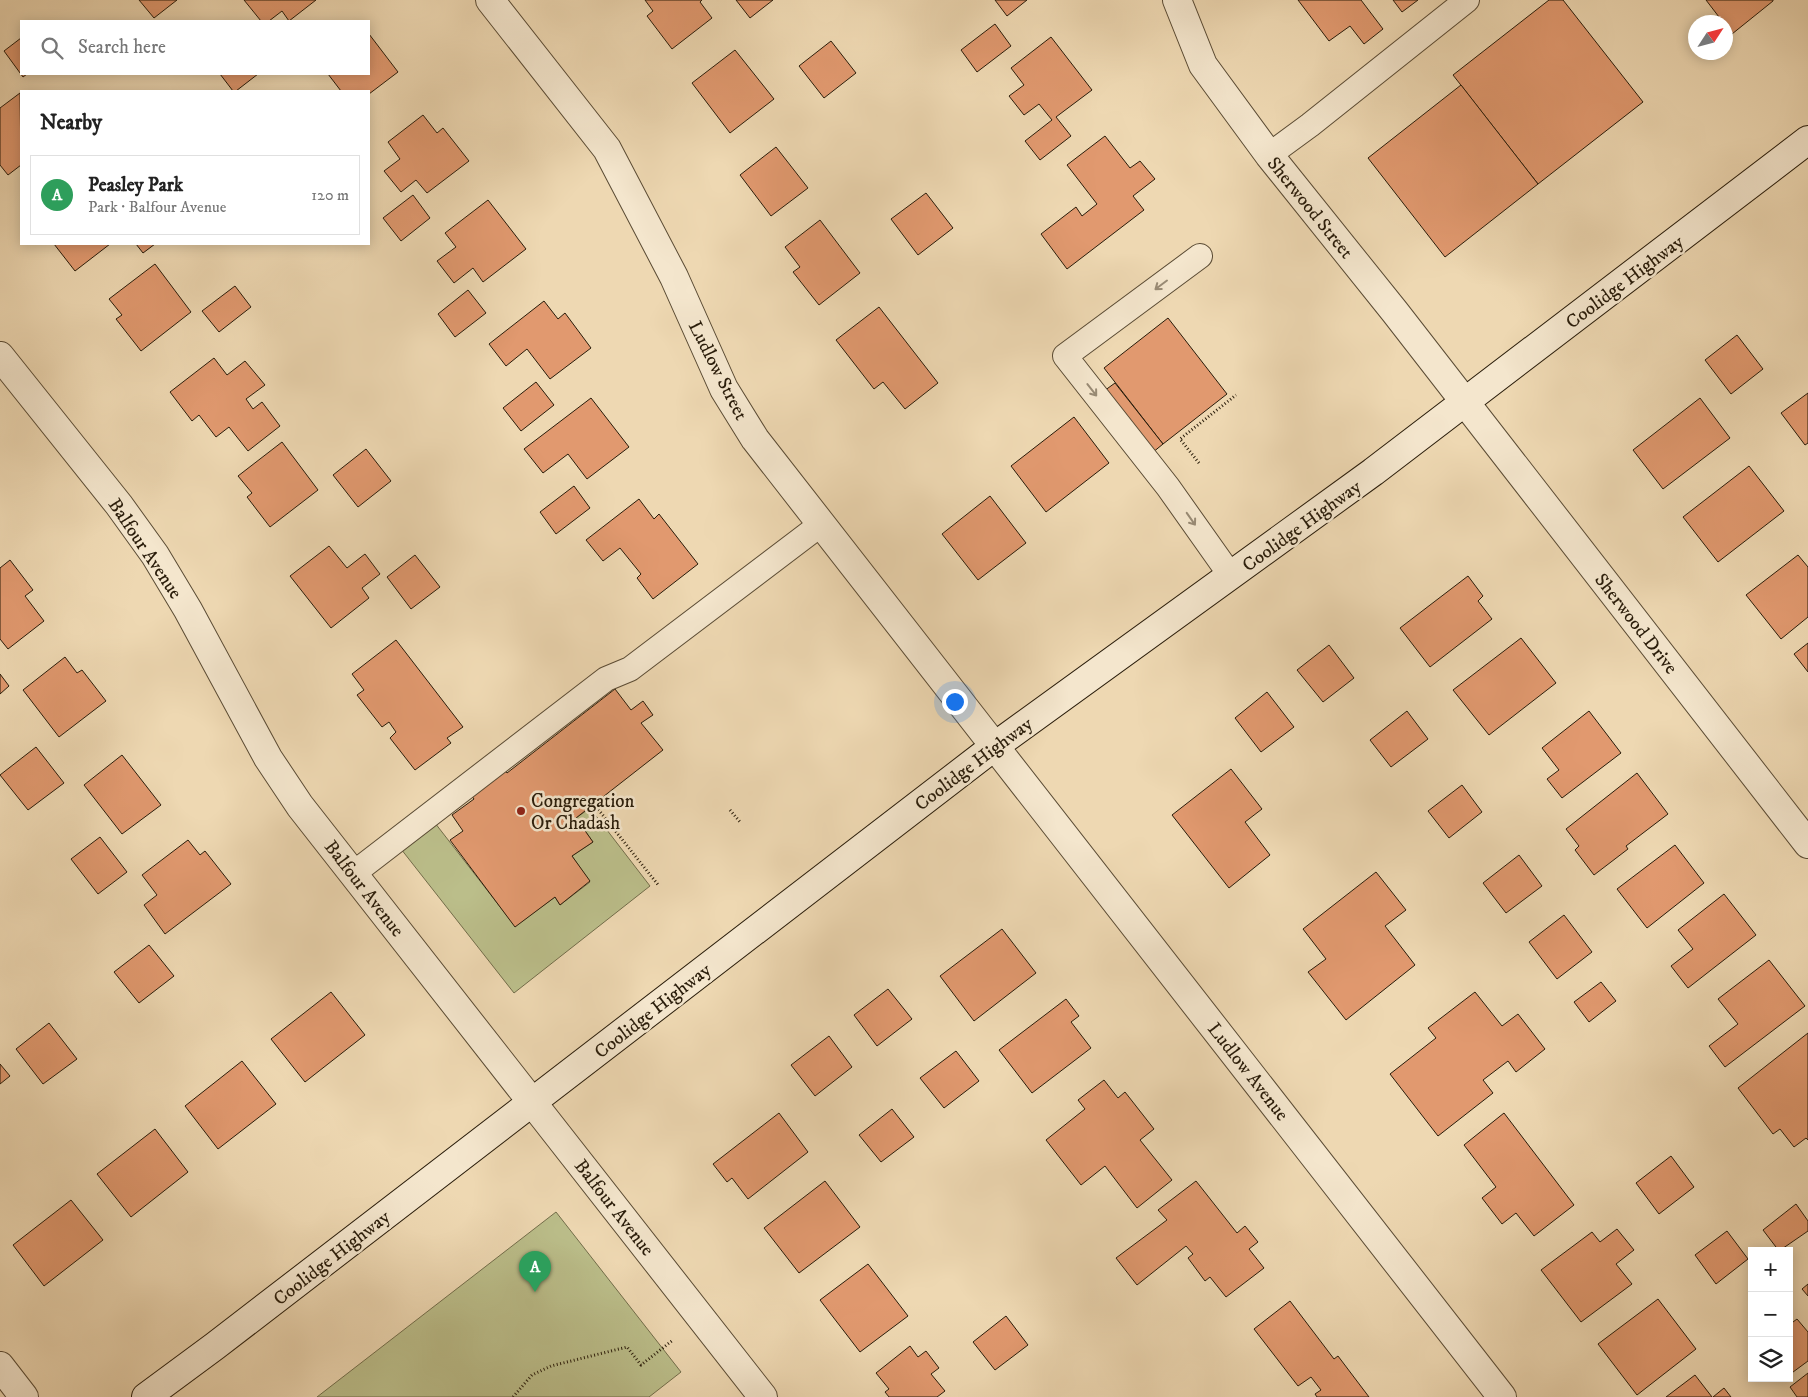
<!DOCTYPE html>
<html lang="en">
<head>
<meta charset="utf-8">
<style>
	body { margin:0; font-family:"IM FELL DW Pica",serif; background:#f2f2f2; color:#222 }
	.controls { position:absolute; right:15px; bottom:15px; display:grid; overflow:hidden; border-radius:0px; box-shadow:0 2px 12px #0003 }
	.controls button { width:45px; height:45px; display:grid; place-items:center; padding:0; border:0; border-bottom:1px solid #e0e0e0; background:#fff; color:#222; font:25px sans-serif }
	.compass { position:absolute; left:1688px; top:15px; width:45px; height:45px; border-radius:50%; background:#fff; box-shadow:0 2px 12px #0003; rotate:54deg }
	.you { position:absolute; left:954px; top:701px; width:18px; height:18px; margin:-12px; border:4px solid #fff; border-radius:50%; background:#1a73e8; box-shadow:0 0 0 8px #1a73e833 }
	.badge { display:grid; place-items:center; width:32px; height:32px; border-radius:50%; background:#8f2418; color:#fff; font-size:16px; font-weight:700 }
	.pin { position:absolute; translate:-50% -41px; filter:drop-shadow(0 1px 2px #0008) }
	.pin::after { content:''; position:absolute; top:26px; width:18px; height:15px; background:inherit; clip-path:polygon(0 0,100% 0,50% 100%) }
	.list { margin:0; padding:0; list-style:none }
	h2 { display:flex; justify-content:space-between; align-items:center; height:65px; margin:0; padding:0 20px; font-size:21px }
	h2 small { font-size:16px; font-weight:400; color:#767676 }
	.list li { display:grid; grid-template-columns:32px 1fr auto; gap:15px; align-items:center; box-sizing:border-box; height:80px; margin:0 10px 10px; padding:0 10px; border:1px solid #e0e0e0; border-radius:0px }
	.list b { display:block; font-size:19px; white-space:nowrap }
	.list p { margin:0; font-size:16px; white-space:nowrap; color:#767676 }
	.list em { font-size:16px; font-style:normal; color:#767676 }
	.icon { flex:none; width:28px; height:28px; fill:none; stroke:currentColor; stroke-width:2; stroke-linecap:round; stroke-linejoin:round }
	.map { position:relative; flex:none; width:1808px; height:1397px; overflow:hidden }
	.search { position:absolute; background:#fff; box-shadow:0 2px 12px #0003; left:20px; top:20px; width:350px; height:55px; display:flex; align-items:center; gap:12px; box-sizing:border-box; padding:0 18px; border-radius:0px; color:#767676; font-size:19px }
	.panel { position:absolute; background:#fff; box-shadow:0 2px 12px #0003; left:20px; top:90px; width:350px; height:155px; border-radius:0px }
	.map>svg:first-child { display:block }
	.green { fill:#bbbe8a; stroke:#726d4a }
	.building { fill:#e1996f; stroke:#291c0a }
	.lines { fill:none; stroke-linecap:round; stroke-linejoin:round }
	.service-casing { stroke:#5a4b34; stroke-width:26 }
	.minor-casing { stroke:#5a4b34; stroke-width:30 }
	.secondary-casing { stroke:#291c0a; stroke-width:30 }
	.path { stroke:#291c0a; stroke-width:3; stroke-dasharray:1 2.5; stroke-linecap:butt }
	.service { stroke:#f4e6cd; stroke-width:24 }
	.minor { stroke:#f4e6cd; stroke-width:28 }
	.secondary { stroke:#f4e6cd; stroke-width:28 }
	.oneway { stroke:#998b75 }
	.poi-dot { fill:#8f2418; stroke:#f4e6cd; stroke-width:2 }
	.labels { text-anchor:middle; stroke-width:5; stroke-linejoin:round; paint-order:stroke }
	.street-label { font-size:19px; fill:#291c0a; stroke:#f4e6cd }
	.poi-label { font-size:19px; fill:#291c0a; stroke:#f4e6cd; text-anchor:start }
</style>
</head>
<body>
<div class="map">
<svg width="1808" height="1397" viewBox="0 0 1808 1397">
	<rect width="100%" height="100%" fill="#eed8b2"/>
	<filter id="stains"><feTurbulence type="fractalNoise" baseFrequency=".004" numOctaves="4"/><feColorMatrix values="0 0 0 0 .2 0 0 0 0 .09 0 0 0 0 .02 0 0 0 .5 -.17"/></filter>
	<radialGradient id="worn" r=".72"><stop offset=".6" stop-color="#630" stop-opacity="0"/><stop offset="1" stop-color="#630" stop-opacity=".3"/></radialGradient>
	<g class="green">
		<polygon points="590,808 650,886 514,993 401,849 435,823 515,926 555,897 560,905 590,882 572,856 593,842 576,818"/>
		<polygon points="556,1212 681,1372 649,1397 317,1397"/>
	</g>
	<g class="building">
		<polygon points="139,0 177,0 154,18"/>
		<polygon points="244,0 316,0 289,21 282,11 269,21 261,21"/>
		<polygon points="645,0 702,0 700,2 712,18 672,49 647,16 653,11"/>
		<polygon points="736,0 773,0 750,18"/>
		<polygon points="995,0 1027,0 1007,16"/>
		<polygon points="1298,0 1361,0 1383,29 1364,44 1350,26 1329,41"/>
		<polygon points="1393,0 1418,0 1402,12"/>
		<polygon points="1549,0 1563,0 1643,102 1538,184 1453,75"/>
		<polygon points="1706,0 1773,0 1773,1 1732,34"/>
		<polygon points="995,24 1011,46 977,72 961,50"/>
		<polygon points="369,34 398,72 369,94 369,91 341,91 328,74 369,74"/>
		<polygon points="1051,37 1092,90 1056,117 1071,136 1040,160 1025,141 1052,120 1039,104 1024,115 1009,96 1024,85 1011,68"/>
		<polygon points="21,38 21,74 27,74 23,77 4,51"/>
		<polygon points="831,41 856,73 824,98 799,66"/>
		<polygon points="735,50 774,99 730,133 692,83"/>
		<polygon points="220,74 258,74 236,91 233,91"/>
		<polygon points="1461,85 1538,184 1445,257 1368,158"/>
		<polygon points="20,93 21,165 8,175 0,165 0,108"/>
		<polygon points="423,115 437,133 443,128 469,161 427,193 416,180 401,192 384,171 400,159 388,142"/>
		<polygon points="1105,136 1130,168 1140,161 1155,179 1133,196 1144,210 1067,269 1041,234 1076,207 1082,216 1097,204 1067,165"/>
		<polygon points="776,147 808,188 771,216 740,175"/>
		<polygon points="926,193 953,228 918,255 891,219"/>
		<polygon points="413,195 430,218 401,241 383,218"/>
		<polygon points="488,200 526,249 483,282 473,268 454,283 437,261 456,247 445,233"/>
		<polygon points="820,220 860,273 819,305 793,272 800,267 785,247"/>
		<polygon points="54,244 110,244 75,271"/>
		<polygon points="136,244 155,244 143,253"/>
		<polygon points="155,264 191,312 141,351 116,319 122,315 109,299"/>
		<polygon points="235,286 251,307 219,332 202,311"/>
		<polygon points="468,290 486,313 455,337 438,314"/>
		<polygon points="544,301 558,319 565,313 591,348 550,379 527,349 506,366 489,344"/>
		<polygon points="879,307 938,383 905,409 883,382 874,389 836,340"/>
		<polygon points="1168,318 1227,394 1163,444 1104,368"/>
		<polygon points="1737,335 1763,369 1731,394 1705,360"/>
		<polygon points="214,358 227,375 245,361 265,385 246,399 253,409 262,402 280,426 248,451 229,427 216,437 199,415 192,421 170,392"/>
		<polygon points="536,382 554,405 521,431 503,408"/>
		<polygon points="1115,383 1163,444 1152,453 1104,391"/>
		<polygon points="1808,393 1808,443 1805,445 1781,413"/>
		<polygon points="591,398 629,447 587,479 568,454 543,473 524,449"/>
		<polygon points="1700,398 1730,438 1663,489 1633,450"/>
		<polygon points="1074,417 1109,463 1046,512 1011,466"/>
		<polygon points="282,442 318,490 270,527 247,497 252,493 238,476"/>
		<polygon points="366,449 391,481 358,507 333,475"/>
		<polygon points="1749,466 1784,511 1718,562 1683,517"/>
		<polygon points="574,486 590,508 556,534 540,512"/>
		<polygon points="990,496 1026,543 978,580 942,534"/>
		<polygon points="639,499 654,519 659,514 698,564 653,599 637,578 641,574 620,548 603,561 586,540"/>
		<polygon points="329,546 347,568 365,554 380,574 362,588 369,598 331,628 290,576"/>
		<polygon points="415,555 440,587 411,609 387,577"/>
		<polygon points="1798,555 1808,567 1808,617 1781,639 1746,595"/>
		<polygon points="10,560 33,590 25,596 44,621 8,649 0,639 0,568"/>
		<polygon points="1468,576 1483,596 1478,601 1492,619 1430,667 1400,628"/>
		<polygon points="1521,638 1556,683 1489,735 1453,690"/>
		<polygon points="396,640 463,727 447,738 451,743 415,770 390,738 396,732 389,722 382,727 357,695 364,690 352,674"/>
		<polygon points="1808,643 1808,672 1794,654"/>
		<polygon points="1329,645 1354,678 1323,702 1297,670"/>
		<polygon points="65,657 77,673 82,670 106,701 59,737 23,690"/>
		<polygon points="0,674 9,686 0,694"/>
		<polygon points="615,689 631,710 643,701 653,715 641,723 663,750 576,818 593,842 572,856 590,881 560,905 555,897 515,927 450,840 463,831 452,815 474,799 468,791 503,767 507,773"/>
		<polygon points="1267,692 1294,727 1261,752 1235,718"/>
		<polygon points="1407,711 1428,739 1391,767 1370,740"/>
		<polygon points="1589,711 1621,753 1562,798 1547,779 1559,770 1542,748"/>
		<polygon points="36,747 64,783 28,810 0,775"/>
		<polygon points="122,755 161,805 122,834 84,785"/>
		<polygon points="1231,769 1262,809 1245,822 1270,855 1229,888 1172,815"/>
		<polygon points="1637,773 1668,814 1626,846 1628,849 1594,875 1575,850 1579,846 1566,829"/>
		<polygon points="1462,785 1482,812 1449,838 1428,811"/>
		<polygon points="100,837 127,872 98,894 71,859"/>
		<polygon points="188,840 200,855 205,851 231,884 165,934 144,905 157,895 142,875"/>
		<polygon points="1675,845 1704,883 1647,928 1617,889"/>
		<polygon points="1519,855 1542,886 1506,913 1483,883"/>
		<polygon points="1376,872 1406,910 1385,926 1415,965 1346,1020 1308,972 1326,959 1303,929"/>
		<polygon points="1724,894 1756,935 1688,988 1671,966 1693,949 1678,930"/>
		<polygon points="1564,915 1592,952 1557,979 1529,942"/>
		<polygon points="1002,929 1036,973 974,1021 940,976"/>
		<polygon points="149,945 174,976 139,1003 114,972"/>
		<polygon points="1769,960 1805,1006 1725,1067 1709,1046 1738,1024 1718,999"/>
		<polygon points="1601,982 1616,1001 1589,1022 1574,1002"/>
		<polygon points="888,989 912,1019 877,1046 854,1015"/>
		<polygon points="331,992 365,1035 305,1082 271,1039"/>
		<polygon points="1475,992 1502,1026 1518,1014 1545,1049 1516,1072 1508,1061 1483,1080 1493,1093 1438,1136 1390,1074 1436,1038 1428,1028"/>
		<polygon points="1066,999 1079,1016 1071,1022 1091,1048 1032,1093 999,1050"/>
		<polygon points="49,1023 77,1059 43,1084 16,1049"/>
		<polygon points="1808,1033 1808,1140 1806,1138 1794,1147 1780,1129 1773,1134 1738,1088"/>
		<polygon points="829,1036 852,1067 815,1096 791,1065"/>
		<polygon points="956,1051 979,1081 944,1108 920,1078"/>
		<polygon points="242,1061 276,1104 218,1149 185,1106"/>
		<polygon points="0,1064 10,1076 0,1084"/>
		<polygon points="1104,1080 1118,1098 1125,1092 1154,1129 1140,1140 1172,1180 1137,1208 1105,1166 1081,1185 1046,1140 1085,1109 1078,1100"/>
		<polygon points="892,1109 914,1137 881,1162 859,1135"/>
		<polygon points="779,1113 808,1152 748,1199 732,1178 727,1182 713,1164"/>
		<polygon points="1504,1113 1574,1205 1534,1236 1516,1213 1502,1224 1482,1198 1496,1187 1464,1145"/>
		<polygon points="155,1129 188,1172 131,1217 97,1174"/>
		<polygon points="1671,1156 1694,1187 1659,1214 1636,1183"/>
		<polygon points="825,1181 860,1227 799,1273 764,1228"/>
		<polygon points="1196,1181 1237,1233 1245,1226 1258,1242 1249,1249 1264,1268 1226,1297 1210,1277 1205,1281 1188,1258 1193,1254 1186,1246 1137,1285 1116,1258 1167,1220 1158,1210"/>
		<polygon points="71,1200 103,1240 44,1286 13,1245"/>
		<polygon points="1796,1204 1808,1221 1808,1231 1779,1251 1763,1230"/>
		<polygon points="1617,1229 1634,1250 1616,1264 1632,1284 1581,1322 1541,1270 1592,1232 1600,1242"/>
		<polygon points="1727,1231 1748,1259 1716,1284 1695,1255"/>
		<polygon points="868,1264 908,1316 860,1352 820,1300"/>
		<polygon points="1808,1284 1808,1296 1802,1289"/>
		<polygon points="1658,1299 1696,1349 1637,1395 1598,1344"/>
		<polygon points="1290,1301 1334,1359 1338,1356 1369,1397 1317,1397 1315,1394 1321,1390 1311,1377 1298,1386 1254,1329"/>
		<polygon points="1006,1316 1028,1345 995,1370 973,1342"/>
		<polygon points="1797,1319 1808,1332 1808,1361 1789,1375 1789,1325"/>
		<polygon points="910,1346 918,1357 926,1351 939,1368 931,1374 945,1391 937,1397 889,1397 885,1392 889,1389 876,1373"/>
		<polygon points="1808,1373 1808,1397 1797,1397 1790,1387"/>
		<polygon points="1695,1375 1712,1397 1666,1397"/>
		<polygon points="1724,1388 1731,1397 1713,1397"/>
	</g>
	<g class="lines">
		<defs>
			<g id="service">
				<polyline points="1269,155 1310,125 1467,0"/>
				<polyline points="1200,256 1065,356 1168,487 1231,576"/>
				<polyline points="354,873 606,679 630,669 820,525"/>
			</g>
			<g id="minor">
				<polyline points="490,0 607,149 674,277 724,389 755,439 1502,1397"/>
				<polyline points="1177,0 1203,65 1269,155 1395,312 1808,844"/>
				<polyline points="0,356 119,505 155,555 188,610 268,758 300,806 763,1397"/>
				<polyline points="0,1366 24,1397"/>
			</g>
			<polyline id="secondary" points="146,1397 215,1346 995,746 1373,472 1808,140"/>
		</defs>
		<use href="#service" class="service-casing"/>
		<use href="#minor" class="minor-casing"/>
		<use href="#secondary" class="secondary-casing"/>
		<g class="path">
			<polyline points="1199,463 1180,439 1236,395"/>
			<polyline points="594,804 659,886"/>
			<polyline points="730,810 740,822"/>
			<polyline points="513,1397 532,1375 551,1366 627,1347 641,1365 673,1340"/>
		</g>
		<use href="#service" class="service"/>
		<use href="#minor" class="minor"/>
		<use href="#secondary" class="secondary"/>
	</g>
	<defs><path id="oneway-shaft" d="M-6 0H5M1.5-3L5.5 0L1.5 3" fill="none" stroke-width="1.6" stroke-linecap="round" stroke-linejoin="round" transform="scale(1.25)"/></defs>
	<g class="oneway">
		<use href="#oneway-shaft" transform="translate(1161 285) rotate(143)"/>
		<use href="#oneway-shaft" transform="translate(1092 390) rotate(52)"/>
		<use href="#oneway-shaft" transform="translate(1191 519) rotate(55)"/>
	</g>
	<circle class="poi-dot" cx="521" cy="811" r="5"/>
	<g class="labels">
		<g class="street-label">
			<text transform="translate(1311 207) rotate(51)" y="7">Sherwood Street</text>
			<text transform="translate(1624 281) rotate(-37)" y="7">Coolidge Highway</text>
			<text transform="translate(719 370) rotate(63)" y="7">Ludlow Street</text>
			<text transform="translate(1301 525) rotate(-36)" y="7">Coolidge Highway</text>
			<text transform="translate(146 548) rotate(56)" y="7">Balfour Avenue</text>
			<text transform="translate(1637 623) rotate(52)" y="7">Sherwood Drive</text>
			<text transform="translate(973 763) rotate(-37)" y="7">Coolidge Highway</text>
			<text transform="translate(365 888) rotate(52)" y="7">Balfour Avenue</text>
			<text transform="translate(652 1010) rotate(-38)" y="7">Coolidge Highway</text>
			<text transform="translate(1249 1071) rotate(52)" y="7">Ludlow Avenue</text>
			<text transform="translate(615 1207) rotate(52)" y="7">Balfour Avenue</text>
			<text transform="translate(331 1257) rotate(-38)" y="7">Coolidge Highway</text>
		</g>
		<g class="poi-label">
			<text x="531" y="807">Congregation<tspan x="531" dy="22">Or Chadash</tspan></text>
		</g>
	</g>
	<rect width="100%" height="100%" filter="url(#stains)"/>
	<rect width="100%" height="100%" fill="url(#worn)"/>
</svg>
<div class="controls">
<button>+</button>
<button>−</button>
<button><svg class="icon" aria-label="layers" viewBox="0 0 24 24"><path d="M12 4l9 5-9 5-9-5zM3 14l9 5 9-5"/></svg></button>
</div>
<svg class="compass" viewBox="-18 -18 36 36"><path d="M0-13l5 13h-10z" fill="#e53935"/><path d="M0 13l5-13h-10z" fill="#767676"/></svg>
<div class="you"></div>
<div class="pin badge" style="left:535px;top:1292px;background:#2e9e5b">A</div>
<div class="search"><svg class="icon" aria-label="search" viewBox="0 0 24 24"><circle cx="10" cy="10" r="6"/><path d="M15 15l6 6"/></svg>Search here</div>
<section class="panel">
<h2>Nearby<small></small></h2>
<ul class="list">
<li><span class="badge" style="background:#2e9e5b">A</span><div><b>Peasley Park</b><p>Park · Balfour Avenue</p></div><em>120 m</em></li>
</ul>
</section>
</div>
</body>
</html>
